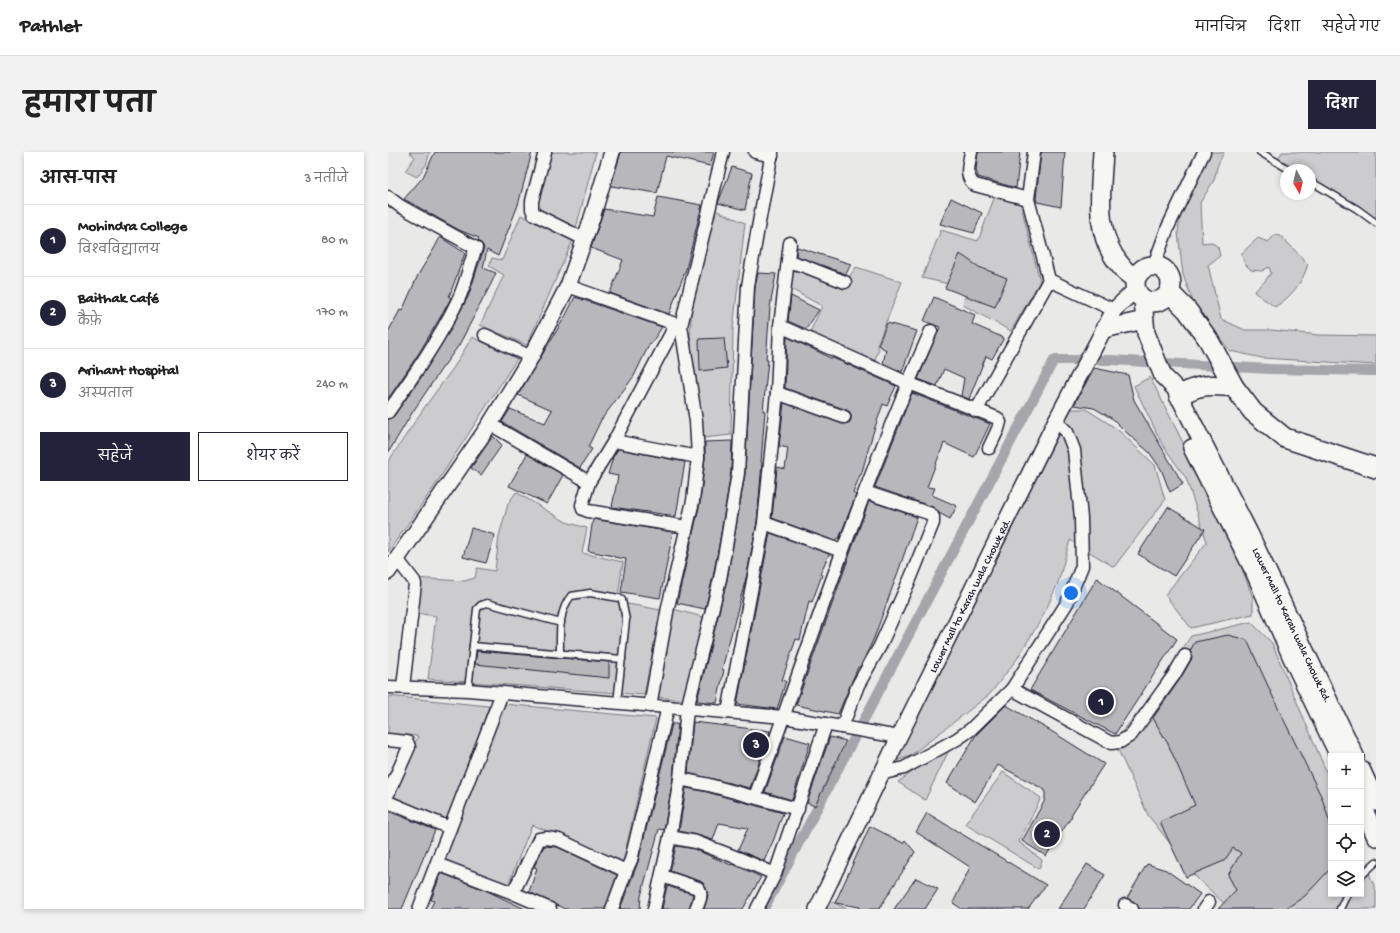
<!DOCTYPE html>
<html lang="hi">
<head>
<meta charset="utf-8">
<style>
	body { margin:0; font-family:"Gochi Hand","Playpen Sans Deva",sans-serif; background:#f2f2f2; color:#222 }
	.controls { position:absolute; right:12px; bottom:12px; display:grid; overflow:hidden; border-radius:0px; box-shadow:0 2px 6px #0003 }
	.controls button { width:36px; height:36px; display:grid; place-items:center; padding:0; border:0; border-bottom:1px solid #e0e0e0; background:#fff; color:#222; font:20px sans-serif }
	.compass { position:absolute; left:892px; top:12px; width:36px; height:36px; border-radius:50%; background:#fff; box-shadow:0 2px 6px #0003; rotate:172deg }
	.you { position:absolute; left:683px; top:441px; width:14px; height:14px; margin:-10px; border:3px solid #fff; border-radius:50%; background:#1a73e8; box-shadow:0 0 0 6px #1a73e833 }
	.badge { display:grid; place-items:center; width:26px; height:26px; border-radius:50%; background:#22223b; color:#fff; font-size:13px; font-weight:700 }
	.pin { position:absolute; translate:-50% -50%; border:2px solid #fff; box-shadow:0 1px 4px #0006 }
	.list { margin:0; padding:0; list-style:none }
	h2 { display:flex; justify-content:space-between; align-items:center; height:52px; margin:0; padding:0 16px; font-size:17px }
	h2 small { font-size:13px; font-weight:400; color:#767676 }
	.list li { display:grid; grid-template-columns:26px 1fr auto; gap:12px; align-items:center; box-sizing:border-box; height:72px; padding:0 16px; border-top:1px solid #e0e0e0 }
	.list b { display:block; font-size:15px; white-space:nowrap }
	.list p { margin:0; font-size:13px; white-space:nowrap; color:#767676 }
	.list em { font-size:13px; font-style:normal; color:#767676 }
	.actions { display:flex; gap:8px; padding:12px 16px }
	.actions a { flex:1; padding:9px 0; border:1px solid #22223b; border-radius:0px; text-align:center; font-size:14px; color:#22223b }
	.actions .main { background:#22223b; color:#fff }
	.icon { flex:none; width:22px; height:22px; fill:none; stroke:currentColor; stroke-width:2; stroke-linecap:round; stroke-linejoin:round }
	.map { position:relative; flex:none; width:988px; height:757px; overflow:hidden; border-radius:0px }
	header { display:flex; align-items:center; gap:24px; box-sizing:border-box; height:56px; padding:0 20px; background:#fff; border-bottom:1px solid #e0e0e0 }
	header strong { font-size:19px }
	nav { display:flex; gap:22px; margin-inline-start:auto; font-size:14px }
	.intro { display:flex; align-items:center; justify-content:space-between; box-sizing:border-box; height:96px; padding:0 24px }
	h1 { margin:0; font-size:28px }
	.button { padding:10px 18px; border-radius:0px; background:#22223b; color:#fff; font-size:14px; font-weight:700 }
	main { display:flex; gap:24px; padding:0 24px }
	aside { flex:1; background:#fff; border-radius:0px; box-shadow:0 2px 6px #0003 }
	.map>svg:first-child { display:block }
	.green { fill:#ccccce; stroke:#777784 }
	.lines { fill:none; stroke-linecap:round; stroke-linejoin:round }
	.canal { stroke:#a5a5ac; stroke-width:10 }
	.building { fill:#b8b8bc; stroke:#22223b }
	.service-casing { stroke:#22223b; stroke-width:9 }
	.minor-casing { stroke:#22223b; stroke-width:15 }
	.tertiary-casing { stroke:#22223b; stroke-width:18 }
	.secondary-casing { stroke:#22223b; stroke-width:20 }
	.primary-casing { stroke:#22223b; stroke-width:22 }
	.service { stroke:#f6f6f2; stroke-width:6 }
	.minor { stroke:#f6f6f2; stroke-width:12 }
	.tertiary { stroke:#f6f6f2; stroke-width:15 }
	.secondary { stroke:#f6f6f2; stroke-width:17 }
	.primary { stroke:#f6f6f2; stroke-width:19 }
	.labels { text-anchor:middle; stroke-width:3; stroke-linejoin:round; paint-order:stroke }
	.street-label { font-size:11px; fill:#22223b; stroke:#f6f6f2 }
</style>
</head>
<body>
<header>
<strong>Pathlet</strong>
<nav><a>मानचित्र</a><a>दिशा</a><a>सहेजे गए</a></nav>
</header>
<div class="intro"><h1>हमारा पता</h1><a class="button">दिशा</a></div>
<main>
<aside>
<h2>आस-पास<small>3 नतीजे</small></h2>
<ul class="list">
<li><span class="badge">1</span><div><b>Mohindra College</b><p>विश्वविद्यालय</p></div><em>80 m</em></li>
<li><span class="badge">2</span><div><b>Baithak Café</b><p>कैफ़े</p></div><em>170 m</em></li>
<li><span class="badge">3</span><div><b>Arihant Hospital</b><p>अस्पताल</p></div><em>240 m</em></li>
</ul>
<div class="actions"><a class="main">सहेजें</a><a>शेयर करें</a></div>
</aside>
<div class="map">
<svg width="988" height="757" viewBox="0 0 988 757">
	<rect width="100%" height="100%" fill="#e9e9e7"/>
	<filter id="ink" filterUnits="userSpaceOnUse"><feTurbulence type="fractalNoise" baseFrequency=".025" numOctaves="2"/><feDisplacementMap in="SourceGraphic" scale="8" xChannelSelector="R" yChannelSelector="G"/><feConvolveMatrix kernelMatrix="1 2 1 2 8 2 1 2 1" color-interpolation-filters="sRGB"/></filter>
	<g filter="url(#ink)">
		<g class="green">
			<polygon points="21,0 42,0 38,13 29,25 17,19 27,5"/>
			<polygon points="152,0 208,0 187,80 139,53"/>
			<polygon points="815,0 836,0 830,12 826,28 812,51 814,91 823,90 830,95 832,104 820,113 833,167 857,178 883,178 931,183 988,184 988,213 874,206 842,199 807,155 795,123 790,81 793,51 801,44 808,33 801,27"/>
			<polygon points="894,0 988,0 988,71 922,28 922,18 907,18 890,7"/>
			<polygon points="608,41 632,50 652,129 623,179 575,153 579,136 534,126 553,78 590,89"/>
			<polygon points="327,58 357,71 345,177 343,283 315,286 302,184 304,149"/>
			<polygon points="133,63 185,88 139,193 92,173 116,123 101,114 104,106 114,108"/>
			<path d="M 888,82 L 895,86 L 920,112 C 915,130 903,145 887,155 L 866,140 L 877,129 L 883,121 L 881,115 L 874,119 L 863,118 L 857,112 L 853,102 L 870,86 L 880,90 Z"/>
			<polygon points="402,112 456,132 468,115 514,130 489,193 491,197 486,210 421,182 434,154 399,135"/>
			<polygon points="84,185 129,207 46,335 0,400 0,310 36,256 66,215"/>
			<polygon points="762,225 842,384 865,446 865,462 803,476 777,443 819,390 798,326 774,292 746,234"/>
			<polygon points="683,257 698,257 729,277 767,313 777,348 726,415 682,388 670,431 655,464 629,507 602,542 522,604 508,609"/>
			<polygon points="128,340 178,370 199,376 194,401 235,410 229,450 273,458 256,543 40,527 48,464 21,460 24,426 76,429 87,426 89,416 107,419 111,384 120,352"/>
			<polygon points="285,457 315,465 297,548 268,545"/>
			<polygon points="863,470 884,491 943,631 943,742 973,742 973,701 988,739 988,757 842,757 809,726 760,663 726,589 759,550 803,484"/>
			<polygon points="0,544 101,554 60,669 5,647 30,584 0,582"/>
			<polygon points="115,552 268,566 235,709 144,673 119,735 54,709"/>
			<polygon points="564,592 537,648 510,630"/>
			<polygon points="615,620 653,646 631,690 654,708 651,717 577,672"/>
			<polygon points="442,749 460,757 437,757"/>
		</g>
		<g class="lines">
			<polyline class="canal" points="376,757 666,208 723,208 882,217 988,219"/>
		</g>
		<g class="building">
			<polygon points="47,0 144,0 130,53 110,104 99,98 95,116 108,121 103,132 71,193 52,219 24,261 0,301 0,267 6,264 34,224 61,180 80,145 96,96 94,92 90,89 91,86 71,78 16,47 35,25"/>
			<polygon points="233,0 326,0 322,14 278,4 269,41 223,34"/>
			<polygon points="590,0 632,0 628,36 590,25 588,18"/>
			<polygon points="653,0 677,0 673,55 649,50 648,47"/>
			<polygon points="344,15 364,21 357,58 330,51"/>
			<polygon points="270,45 314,53 298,117 281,162 222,141 235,108 203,96 216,57 265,65"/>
			<polygon points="563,46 594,61 586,81 552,72"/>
			<polygon points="52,85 77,101 61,145 63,146 56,159 31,201 0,247 0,180 12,158 14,159 30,123 47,95"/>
			<polygon points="409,95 463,112 458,122 408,104"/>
			<polygon points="572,102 591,115 619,126 607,155 557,136"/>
			<polygon points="370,121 388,122 382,155 378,208 380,208 375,259 377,259 373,310 374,311 369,370 359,422 334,517 336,518 329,551 309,549 339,428 357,322 367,135"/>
			<polygon points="403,144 431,158 418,177 400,169"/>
			<polygon points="187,145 274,175 263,192 262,191 246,224 213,268 200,295 204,297 192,316 114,270 122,257 157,271 164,258 130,243 178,163"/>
			<polygon points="546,145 587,163 584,172 616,186 604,207 598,204 581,247 573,244 576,226 556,217 549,234 530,227 552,175 536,169"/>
			<polygon points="499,171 529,179 514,220 495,211 498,198 490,193"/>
			<polygon points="399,185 431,200 444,207 445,206 508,234 499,254 495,252 485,281 473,323 472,323 465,341 468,343 451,387 449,386 447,389 384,366 389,315 397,317 400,296 391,294 396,251 454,272 461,271 463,268 463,264 462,260 459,258 397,236"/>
			<polygon points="336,186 339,216 312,219 311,187"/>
			<polygon points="706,216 740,223 746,248 795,332 782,340 773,317 761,300 739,281 725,267 706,256 686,253"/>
			<polygon points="524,241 602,272 586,305 556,291 539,335 547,336 544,343 569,354 562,367 551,361 545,355 487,335"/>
			<polygon points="105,284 114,293 93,323 83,316"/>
			<polygon points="344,289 343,320 331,393 325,425 317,457 289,451 312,351 317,306 317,290"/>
			<polygon points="230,297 297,310 288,364 224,355 230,324 220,322 225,305"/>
			<polygon points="139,302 175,323 159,352 121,334"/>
			<polygon points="481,349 529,365 510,420 486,486 472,515 470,515 450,562 408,553"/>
			<polygon points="780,355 817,377 786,424 750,402"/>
			<polygon points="205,367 285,380 272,446 233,440 238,407 226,405 226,404 200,399"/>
			<polygon points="83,376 107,383 98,411 75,405"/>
			<polygon points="382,381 441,402 432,422 434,423 424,450 421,449 412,488 408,487 394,528 398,529 389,557 349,552"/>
			<polygon points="709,426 789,487 727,582 642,538"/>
			<polygon points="840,483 859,488 891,558 934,646 943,674 943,716 917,744 897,757 830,757 848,738 840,723 853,701 845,696 836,709 798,725 772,670 807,653 780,592 765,566 792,527 803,508 804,504 802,499 807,490"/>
			<polygon points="89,499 221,510 221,526 87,512"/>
			<polygon points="618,553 663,579 716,612 683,663 684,664 658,704 634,689 657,648 657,638 610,613 587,650 559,631 588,583"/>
			<polygon points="305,570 382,579 362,636 300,621"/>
			<polygon points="284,572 290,572 285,626 276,678 271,677 253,744 252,757 232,757 250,710"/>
			<polygon points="397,584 422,591 404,648 377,640"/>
			<polygon points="442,585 458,589 427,654 419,651"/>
			<polygon points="298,636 319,640 395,661 386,687 376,709 350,698 360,676 331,671 325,688 309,683 291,679"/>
			<polygon points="0,659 47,678 14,757 0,757"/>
			<polygon points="539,661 658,733 640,757 574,757 565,751 582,715 528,680"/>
			<polygon points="482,674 515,691 517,688 527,700 491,757 471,757 472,755 447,751"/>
			<polygon points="156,694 169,695 229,723 217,757 177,757 141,740 149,716 146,715"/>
			<polygon points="288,694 306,697 343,713 344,712 347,713 373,725 355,757 316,757 320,743 316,732 312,729 282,719"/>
			<polygon points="699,712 717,723 696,757 670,757"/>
			<polygon points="759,712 778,718 812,742 801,757 751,757 748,751 739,746"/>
			<polygon points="53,721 97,738 137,757 42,757 46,749 43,748"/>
			<polygon points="528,726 550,737 537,757 506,757"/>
			<polygon points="279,734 305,742 301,757 274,757"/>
		</g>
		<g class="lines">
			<defs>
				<g id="service">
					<polyline points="872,0 902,18"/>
					<polyline points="922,29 969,57 988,71"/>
					<polyline points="85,494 234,507"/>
					<path d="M 172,502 C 172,482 170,460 183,444 L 202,441 L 231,446 L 234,448 L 238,468 L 229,551"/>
					<polyline points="80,538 89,457 93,453 99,451 173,471"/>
					<polyline points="973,724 988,710"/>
					<polyline points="952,757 959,742"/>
				</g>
				<g id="minor">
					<polyline points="157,0 144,49 144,57 146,62 196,87"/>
					<polyline points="367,0 384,4"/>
					<path d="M 583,0 C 581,12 576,25 587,33 L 640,47"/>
					<polyline points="646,0 640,47 661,128 726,158"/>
					<path d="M 0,45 L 12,54 L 88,96 C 81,113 78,132 70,148 C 52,186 24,226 0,260"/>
					<polyline points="400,109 416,114 457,130"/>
					<polyline points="766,113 780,75 816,0"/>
					<polyline points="180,134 293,174"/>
					<polyline points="288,172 226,289 201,330 194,353 195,357 200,359 299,375"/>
					<polyline points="392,174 520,231 609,266 612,270 610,277 601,296"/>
					<polyline points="97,183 143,205"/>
					<polyline points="389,241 392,174 402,91"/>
					<polyline points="588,259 661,128"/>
					<polyline points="102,272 201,330"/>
					<polyline points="226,289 310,305"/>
					<polyline points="376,371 454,399"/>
					<polyline points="9,407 26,429 27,432 15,535"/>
					<polyline points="0,535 80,538 396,565 511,585"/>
					<polyline points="624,537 723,591 732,590 743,583 786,523 797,504"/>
					<polyline points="262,554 280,455 305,349 310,305 308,269 293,174 335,0"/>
					<polyline points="340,560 376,371 389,241 456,265"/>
					<polyline points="454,575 470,533 492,494 523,425 545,371 545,365 543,362 477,340"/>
					<polyline points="0,588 19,590 21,595 0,642"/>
					<polyline points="493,622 516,616 569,587 582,578 624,537 679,451 694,414 693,366 686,298 679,280 674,275 666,272"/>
					<polyline points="292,627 321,633 410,657"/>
					<path d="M 367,645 C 423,488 475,331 543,179"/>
					<polyline points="0,650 62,676"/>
					<polyline points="282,685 308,690 350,706 387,722"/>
					<polyline points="49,712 125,741 162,757"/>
					<path d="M 274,724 L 310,736 C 315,742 311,750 308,757"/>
					<polyline points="125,741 151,687 159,686 171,688 238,719 243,708 280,555"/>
					<polyline points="737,753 744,757"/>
					<polyline points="31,757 114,541"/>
					<polyline points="224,757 238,719"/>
					<polyline points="266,757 282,685 292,627 299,557 332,427 338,394 350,321 360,134 370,76 384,0"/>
					<polyline points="369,757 387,722 438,572"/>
					<polyline points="816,757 821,750"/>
				</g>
				<g id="tertiary">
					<polyline points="0,420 102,272 143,205 180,134 203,69 224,0"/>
					<path id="s1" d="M 429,757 L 511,585 L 666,272 L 726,158 L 747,138"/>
				</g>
				<g id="secondary">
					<path id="s2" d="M 755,148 L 758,181 L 775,224 L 787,236 L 861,381 L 967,604"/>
					<polyline points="716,177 756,168"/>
					<polyline points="804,296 867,421 905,508 951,604"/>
					<polyline points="973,617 988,650"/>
					<polyline points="973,651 988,685"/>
				</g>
				<g id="primary">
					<path d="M 715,0 C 713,39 705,82 733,114 C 736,119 742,123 747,126"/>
					<circle cx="765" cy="132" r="18"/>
					<polyline points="781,140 799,158 820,187 846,235 865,260 897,286 988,316"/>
					<path d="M 791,244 C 810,232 824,232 846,235"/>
				</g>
			</defs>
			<use href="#service" class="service-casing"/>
			<use href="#minor" class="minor-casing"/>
			<use href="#tertiary" class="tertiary-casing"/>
			<use href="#secondary" class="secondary-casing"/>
			<use href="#primary" class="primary-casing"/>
			<use href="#service" class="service"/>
			<use href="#minor" class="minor"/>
			<use href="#tertiary" class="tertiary"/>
			<use href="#secondary" class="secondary"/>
			<use href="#primary" class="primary"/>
		</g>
	</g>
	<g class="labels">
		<g class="street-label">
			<text dy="4" stroke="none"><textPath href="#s1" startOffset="349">Lower Mall to Karah wala Chowk Rd.</textPath></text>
			<text dy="4" stroke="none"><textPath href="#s2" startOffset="361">Lower Mall to Karah wala Chowk Rd.</textPath></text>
		</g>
	</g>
</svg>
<div class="controls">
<button>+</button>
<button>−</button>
<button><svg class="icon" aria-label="locate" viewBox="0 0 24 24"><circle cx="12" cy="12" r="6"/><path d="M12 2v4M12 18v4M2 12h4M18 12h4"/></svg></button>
<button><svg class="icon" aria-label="layers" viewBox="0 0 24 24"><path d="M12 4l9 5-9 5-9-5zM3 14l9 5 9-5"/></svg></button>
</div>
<svg class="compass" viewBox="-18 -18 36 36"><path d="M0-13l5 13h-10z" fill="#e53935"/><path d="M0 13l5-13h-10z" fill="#767676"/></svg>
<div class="you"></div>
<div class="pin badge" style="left:713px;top:550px">1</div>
<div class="pin badge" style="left:659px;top:682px">2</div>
<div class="pin badge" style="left:368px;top:593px">3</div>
</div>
</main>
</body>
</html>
